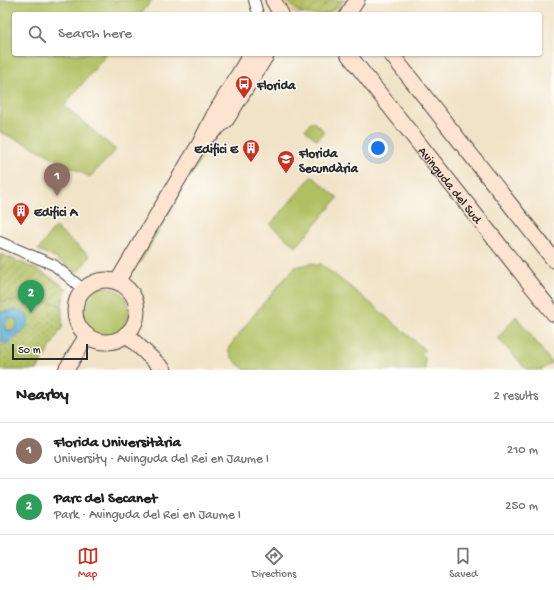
<!DOCTYPE html>
<html lang="en">
<head>
<meta charset="utf-8">
<style>
	body { margin:0; font-family:"Gochi Hand",sans-serif; background:#f2f2f2; color:#222 }
	.scale { position:absolute; left:12px; bottom:10px; width:76px; box-sizing:border-box; padding-left:4px; border:2px solid #2b2b2b; border-top:0; font-size:11px; line-height:14px; white-space:nowrap; color:#2b2b2b; -webkit-text-stroke:3px #fdfcf7; paint-order:stroke }
	.you { position:absolute; left:378px; top:148px; width:14px; height:14px; margin:-10px; border:3px solid #fff; border-radius:50%; background:#1a73e8; box-shadow:0 0 0 6px #1a73e833 }
	.badge { display:grid; place-items:center; width:26px; height:26px; border-radius:50%; background:#c8321e; color:#fff; font-size:13px; font-weight:700 }
	.pin { position:absolute; translate:-50% -33px; filter:drop-shadow(0 1px 2px #0008) }
	.pin::after { content:''; position:absolute; top:21px; width:14px; height:12px; background:inherit; clip-path:polygon(0 0,100% 0,50% 100%) }
	.list { margin:0; padding:0; list-style:none }
	h2 { display:flex; justify-content:space-between; align-items:center; height:52px; margin:0; padding:0 16px; font-size:17px }
	h2 small { font-size:13px; font-weight:400; color:#767676 }
	.list li { display:grid; grid-template-columns:26px 1fr auto; gap:12px; align-items:center; box-sizing:border-box; height:56px; padding:0 16px; border-top:1px solid #e0e0e0 }
	.list b { display:block; font-size:15px; white-space:nowrap }
	.list p { margin:0; font-size:13px; white-space:nowrap; color:#767676 }
	.list em { font-size:13px; font-style:normal; color:#767676 }
	.icon { flex:none; width:22px; height:22px; fill:none; stroke:currentColor; stroke-width:2; stroke-linecap:round; stroke-linejoin:round }
	.map { position:relative; flex:none; width:554px; height:370px; overflow:hidden }
	.search { position:absolute; background:#fff; box-shadow:0 1px 3px #0004; left:12px; right:12px; top:12px; height:44px; display:flex; align-items:center; gap:10px; box-sizing:border-box; padding:0 14px; border-radius:4px; color:#767676; font-size:15px }
	.sheet { height:164px; background:#fff }
	nav { display:flex; justify-content:space-around; align-items:center; box-sizing:border-box; height:56px; border-top:1px solid #e0e0e0; background:#fff; font-size:11px; color:#767676 }
	nav a { display:grid; justify-items:center; gap:2px }
	nav .on { color:#c8321e }
	.map>svg:first-child { display:block }
	.grass { fill:#b0bf61; stroke:#6e7546 }
	.sand { fill:url(#sand-dots); stroke:#8c8264 }
	.park { fill:url(#park-dots); stroke:#6e7546 }
	.garden { fill:url(#garden-furrows); stroke:#6e7546 }
	.water { fill:url(#water-ripples); stroke:#406c7e; fill-rule:evenodd }
	.lines { fill:none; stroke-linecap:round; stroke-linejoin:round }
	.street-casing { stroke:#494742; stroke-width:12 }
	.secondary-casing { stroke:#494742; stroke-width:17 }
	.street { stroke:#fff; stroke-width:10 }
	.secondary { stroke:#fde4d1; stroke-width:15 }
	.labels { text-anchor:middle; stroke-width:3; stroke-linejoin:round; paint-order:stroke }
	.poi-label { font-size:13px; font-weight:bold; fill:#2b2b2b; stroke:#fdfcf7; text-anchor:start }
	.street-label { font-size:13px; fill:#2b2b2b; stroke:#fdfcf7 }
</style>
</head>
<body>
<div class="map">
<svg width="554" height="370" viewBox="0 0 554 370">
	<defs>
		<pattern id="sand-dots" width="8" height="8" patternUnits="userSpaceOnUse"><rect width="8" height="8" fill="#eeda9e"/><path d="M2 2h.1M6 6h.1" fill="none" stroke="#cb8" stroke-width="1.8" stroke-linecap="round"/></pattern>
		<pattern id="park-dots" width="8" height="8" patternUnits="userSpaceOnUse"><rect width="8" height="8" fill="#b0bf61"/><path d="M2 2h.1M6 6h.1" fill="none" stroke="#8f9b50" stroke-width="1.8" stroke-linecap="round"/></pattern>
		<pattern id="garden-furrows" width="10" height="10" patternUnits="userSpaceOnUse"><rect width="10" height="10" fill="#b0bf61"/><path d="M-1 1l2-2M0 10L10 0M9 11l2-2" fill="none" stroke="#8f9b50"/></pattern>
		<pattern id="water-ripples" width="26" height="14" patternUnits="userSpaceOnUse"><rect width="26" height="14" fill="#56acd2"/><path d="M2 4q2-2 4 0t4 0M15 11q2-2 4 0t4 0" fill="none" stroke="#478cab"/></pattern>
	</defs>
	<rect width="100%" height="100%" fill="#fdfcf7"/>
	<filter id="ink" filterUnits="userSpaceOnUse"><feTurbulence type="fractalNoise" baseFrequency=".025" numOctaves="2"/><feDisplacementMap in="SourceGraphic" scale="8" xChannelSelector="R" yChannelSelector="G"/><feConvolveMatrix kernelMatrix="1 2 1 2 8 2 1 2 1" color-interpolation-filters="sRGB"/></filter>
	<filter id="wash" filterUnits="userSpaceOnUse"><feTurbulence type="fractalNoise" baseFrequency=".012" numOctaves="4" result="noise"/><feDisplacementMap in="SourceGraphic" scale="16" xChannelSelector="R" yChannelSelector="G"/><feGaussianBlur stdDeviation="0.9" result="paint"/><feColorMatrix in="noise" values="0 0 0 0 0 0 0 0 0 0 0 0 0 0 0 0 0 1.4 0 .05"/><feComposite in="paint" operator="in"/></filter>
	<g filter="url(#wash)">
		<rect width="100%" height="100%" fill="#f1e3c7"/>
		<g class="grass">
			<polygon points="0,0 152,0 141,14 14,14 14,54 107,54 64,106 116,150 90,177 31,146 0,132"/>
			<polygon points="312,121 324,131 317,140 305,130"/>
			<polygon points="210,143 188,181 184,179 204,146"/>
			<polygon points="312,176 338,198 296,247 270,225"/>
			<polygon points="179,189 182,191 140,263 136,261"/>
			<polygon points="55,227 69,239 90,256 77,273 55,258 38,250"/>
			<path d="M 313,263 L 318,266 L 320,263 L 374,306 L 425,350 L 421,354 L 425,357 L 425,370 L 245,370 C 238,363 227,358 229,347 L 261,306 L 295,267 Z"/>
			<circle cx="105" cy="311" r="24"/>
			<polygon points="516,316 552,363 541,370 527,370 498,338"/>
		</g>
		<g class="sand">
			<path d="M 282,0 L 287,0 C 291,6 296,11 304,14 C 291,14 289,10 282,0 Z"/>
			<path d="M 343,0 L 348,0 C 341,10 338,14 325,14 C 333,11 338,7 343,0 Z"/>
		</g>
		<path class="park" d="M 0,254 C 25,264 45,272 67,289 C 61,301 61,313 63,326 L 37,370 L 0,370 Z"/>
		<g class="garden">
			<path d="M 287,0 L 343,0 C 329,20 300,20 287,0 Z"/>
			<path d="M 0,254 C 25,264 45,272 67,289 L 63,298 L 62,306 C 44,299 20,300 0,301 Z"/>
		</g>
		<path class="water" d="M 15,310 C 21,311 26,312 28,318 C 31,330 13,339 5,345 L 0,338 L 0,312 ZM 10,318 L 15,319 L 17,323 L 16,328 L 12,330 L 7,330 L 5,326 L 6,320 Z"/>
	</g>
	<g filter="url(#ink)">
		<g class="lines">
			<defs>
				<g id="street">
					<polyline points="254,0 258,14"/>
					<polyline points="0,242 54,265 84,290"/>
				</g>
				<g id="secondary">
					<polyline points="273,0 281,14"/>
					<polyline points="348,14 357,0"/>
					<path id="s1" d="M 348,54 L 554,314"/>
					<polyline points="391,54 554,260"/>
					<polyline points="206,137 226,120 267,54"/>
					<circle cx="106" cy="311" r="31"/>
					<polyline points="117,282 200,143 214,115 251,54"/>
					<polyline points="126,334 164,370"/>
					<polyline points="66,370 87,335"/>
				</g>
			</defs>
			<use href="#street" class="street-casing"/>
			<use href="#secondary" class="secondary-casing"/>
			<use href="#street" class="street"/>
			<use href="#secondary" class="secondary"/>
		</g>
	</g>
	<defs>
		<symbol id="bus-pin" viewBox="-11 -11 22 30"><path d="M0 17L-7.5 6A9.5 9.5 0 1 1 7.5 6Z" fill="#c8321e" stroke="#fdfcf7"/><path d="M-5-6H5V4H4V6H2V4H-2V6H-4V4H-5ZM-3.5-4V0h7V-4ZM-3.5 1.2v1.5H-2V1.2ZM2 1.2v1.5H3.5V1.2Z" fill="#fff"/></symbol>
		<symbol id="building-pin" viewBox="-11 -11 22 30"><path d="M0 17L-7.5 6A9.5 9.5 0 1 1 7.5 6Z" fill="#c8321e" stroke="#fdfcf7"/><path d="M-4-6H4V6H1V3H-1V6H-4ZM-2.5-4.3h1.7v1.8h-1.7ZM.8-4.3h1.7v1.8H.8ZM-2.5-1h1.7V.8h-1.7ZM.8-1h1.7V.8H.8Z" fill="#fff"/></symbol>
		<symbol id="school-pin" viewBox="-11 -11 22 30"><path d="M0 17L-7.5 6A9.5 9.5 0 1 1 7.5 6Z" fill="#c8321e" stroke="#fdfcf7"/><path d="M0-5L7-2L0 1L-7-2ZM-4 1L0 2.5L4 1V4Q0 6-4 4Z" fill="#fff"/></symbol>
	</defs>
	<g fill-rule="evenodd">
		<use href="#bus-pin" x="234" y="74" width="20" height="27"/>
		<use href="#building-pin" x="241" y="138" width="20" height="27"/>
		<use href="#school-pin" x="276" y="149" width="20" height="27"/>
		<use href="#building-pin" x="11" y="201" width="20" height="27"/>
	</g>
	<g class="labels">
		<g class="poi-label">
			<text x="257" y="89">Florida</text>
			<text x="238" y="153" text-anchor="end">Edifici E</text>
			<text x="299" y="157">Florida<tspan x="299" dy="15">Secundària</tspan></text>
			<text x="34" y="216">Edifici A</text>
		</g>
		<g class="street-label">
			<text dy="5" stroke="none"><textPath href="#s1" startOffset="166">Avinguda del Sud</textPath></text>
		</g>
	</g>
</svg>
<div class="scale">50 m</div>
<div class="you"></div>
<div class="pin badge" style="left:57px;top:196px;background:#8d6e63">1</div>
<div class="pin badge" style="left:31px;top:313px;background:#2e9e5b">2</div>
<div class="search"><svg class="icon" aria-label="search" viewBox="0 0 24 24"><circle cx="10" cy="10" r="6"/><path d="M15 15l6 6"/></svg>Search here</div>
</div>
<section class="sheet">
<h2>Nearby<small>2 results</small></h2>
<ul class="list">
<li><span class="badge" style="background:#8d6e63">1</span><div><b>Florida Universitària</b><p>University · Avinguda del Rei en Jaume I</p></div><em>210 m</em></li>
<li><span class="badge" style="background:#2e9e5b">2</span><div><b>Parc del Secanet</b><p>Park · Avinguda del Rei en Jaume I</p></div><em>250 m</em></li>
</ul>
</section>
<nav>
<a class="on"><svg class="icon" aria-label="map" viewBox="0 0 24 24"><path d="M3 6l6-2 6 2 6-2v14l-6 2-6-2-6 2zM9 4v14M15 6v14"/></svg>Map</a>
<a><svg class="icon" aria-label="directions" viewBox="0 0 24 24"><path d="M12 3l9 9-9 9-9-9zM9 14v-3h6M13 9l2 2-2 2"/></svg>Directions</a>
<a><svg class="icon" aria-label="saved" viewBox="0 0 24 24"><path d="M7 4h10v16l-5-4-5 4z"/></svg>Saved</a>
</nav>
</body>
</html>
